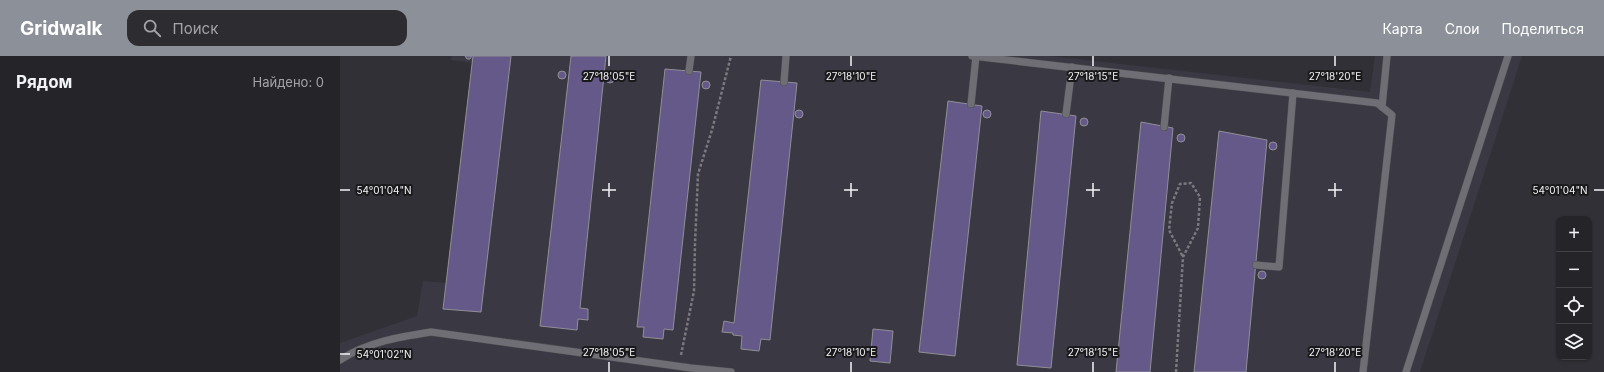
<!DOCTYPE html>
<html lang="ru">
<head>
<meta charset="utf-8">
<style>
	body { margin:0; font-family:Inter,sans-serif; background:#2d2c30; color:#f1f3f6 }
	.controls { position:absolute; right:12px; bottom:12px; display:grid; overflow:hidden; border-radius:8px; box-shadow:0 1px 3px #0004 }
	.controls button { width:36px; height:36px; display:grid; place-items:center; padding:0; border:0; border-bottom:1px solid #424145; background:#252428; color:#f1f3f6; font:20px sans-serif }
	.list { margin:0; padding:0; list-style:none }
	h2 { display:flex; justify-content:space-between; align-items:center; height:52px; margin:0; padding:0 16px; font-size:17px }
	h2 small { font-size:13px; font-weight:400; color:#a3a4a8 }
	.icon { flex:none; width:22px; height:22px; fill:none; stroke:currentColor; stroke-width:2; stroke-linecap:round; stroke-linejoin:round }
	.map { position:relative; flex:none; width:1264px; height:316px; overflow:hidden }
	header { display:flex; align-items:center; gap:24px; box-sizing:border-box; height:56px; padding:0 20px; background:#8c9099; color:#fff }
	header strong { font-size:19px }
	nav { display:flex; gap:22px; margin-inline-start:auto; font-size:14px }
	.search { width:280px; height:36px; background:#2d2c30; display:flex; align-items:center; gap:10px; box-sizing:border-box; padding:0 14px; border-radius:12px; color:#a3a4a8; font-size:15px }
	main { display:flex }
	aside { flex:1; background:#252428 }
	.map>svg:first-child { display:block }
	.built { fill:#3a3843 }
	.building { fill:#655989; stroke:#918f96 }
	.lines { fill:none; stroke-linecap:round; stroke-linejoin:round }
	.lane-casing { stroke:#4e4d51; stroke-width:8 }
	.path { stroke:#7a797e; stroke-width:2.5; stroke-dasharray:3 2; stroke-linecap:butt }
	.lane { stroke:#6f6e74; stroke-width:7 }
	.ticks { fill:none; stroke:#f4f4f7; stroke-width:1.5 }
	.ticks-label { font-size:10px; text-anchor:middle; fill:#f4f4f7; stroke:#19191b; stroke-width:4; stroke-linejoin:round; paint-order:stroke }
</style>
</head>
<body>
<header>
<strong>Gridwalk</strong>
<div class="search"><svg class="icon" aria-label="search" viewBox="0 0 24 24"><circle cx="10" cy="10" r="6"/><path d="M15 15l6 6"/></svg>Поиск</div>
<nav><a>Карта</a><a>Слои</a><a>Поделиться</a></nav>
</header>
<main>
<aside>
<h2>Рядом<small>Найдено: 0</small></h2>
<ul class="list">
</ul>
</aside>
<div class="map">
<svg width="1264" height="316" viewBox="0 0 1264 316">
	<rect width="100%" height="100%" fill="#313036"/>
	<polygon class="built" points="112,0 710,0 1030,36 1035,0 1182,0 1080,316 0,316 0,287 77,260 83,225 106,227 132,7 111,4"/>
	<g class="building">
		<polygon points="125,0 132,0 130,3 127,3"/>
		<polygon points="133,0 171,0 141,256 103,253"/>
		<polygon points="231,0 266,0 240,252 248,253 248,264 238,263 237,274 200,270"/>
		<polygon points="325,13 361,16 333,274 324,273 323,283 303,281 304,271 297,271"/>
		<circle cx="222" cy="19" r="4"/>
		<circle cx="270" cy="23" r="4"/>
		<polygon points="421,24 457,27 430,284 421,283 419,295 401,293 402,280 393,279 393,277 382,276 384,265 394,267"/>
		<circle cx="366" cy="29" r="4"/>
		<polygon points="608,45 642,50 615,300 579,296"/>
		<circle cx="647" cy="58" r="4"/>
		<circle cx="459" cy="58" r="4"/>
		<polygon points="701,55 736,60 711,312 677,309"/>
		<circle cx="744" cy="66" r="4"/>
		<polygon points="801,66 833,72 810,316 776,316"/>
		<polygon points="879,75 927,84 906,316 854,316"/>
		<circle cx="841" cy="82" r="4"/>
		<circle cx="933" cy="90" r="4"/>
		<circle cx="922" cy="219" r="4"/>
		<polygon points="533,273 553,275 550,307 530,305"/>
	</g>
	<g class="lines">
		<defs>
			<g id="lane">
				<polyline points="632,0 1037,47 1052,59 1023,316"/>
				<polyline points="349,15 351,0"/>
				<polyline points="444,26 446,0"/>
				<polyline points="631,48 636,0"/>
				<polyline points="1042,51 1047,0"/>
				<polyline points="726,58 732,11"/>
				<polyline points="824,71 829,22"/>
				<polyline points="916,209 939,211 953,37"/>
				<path d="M 0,304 C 27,286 59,281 91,276 L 351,312 L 391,316"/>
				<polyline points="1066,316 1168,0"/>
			</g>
		</defs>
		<use href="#lane" class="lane-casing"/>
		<g class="path">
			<polyline points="341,299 354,235 355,188 358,118 372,74 391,0"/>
			<polyline points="836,316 843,201 858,172 860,141 851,127 840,128 832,147 829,174 843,201"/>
		</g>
		<use href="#lane" class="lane"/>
	</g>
	<path class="ticks" d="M 269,0 L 269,10M 511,0 L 511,10M 753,0 L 753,10M 995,0 L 995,10M 269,127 L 269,141M 511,127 L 511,141M 753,127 L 753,141M 995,127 L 995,141M 0,134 L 10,134M 262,134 L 276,134M 504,134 L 518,134M 746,134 L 760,134M 988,134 L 1002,134M 1254,134 L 1264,134M 0,298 L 10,298M 269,306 L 269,316M 511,306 L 511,316M 753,306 L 753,316M 995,306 L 995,316"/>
	<g class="ticks-label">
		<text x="269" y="24">27°18'05"E</text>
		<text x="511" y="24">27°18'10"E</text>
		<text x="753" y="24">27°18'15"E</text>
		<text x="995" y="24">27°18'20"E</text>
		<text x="44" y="138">54°01'04"N</text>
		<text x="1220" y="138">54°01'04"N</text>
		<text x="269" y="300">27°18'05"E</text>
		<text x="511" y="300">27°18'10"E</text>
		<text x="753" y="300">27°18'15"E</text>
		<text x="995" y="300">27°18'20"E</text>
		<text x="44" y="302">54°01'02"N</text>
	</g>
</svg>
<div class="controls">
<button>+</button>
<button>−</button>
<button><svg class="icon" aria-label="locate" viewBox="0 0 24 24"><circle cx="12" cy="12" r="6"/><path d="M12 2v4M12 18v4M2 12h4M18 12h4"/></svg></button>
<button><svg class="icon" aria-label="layers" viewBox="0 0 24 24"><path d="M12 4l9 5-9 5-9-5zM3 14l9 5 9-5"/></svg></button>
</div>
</div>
</main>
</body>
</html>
